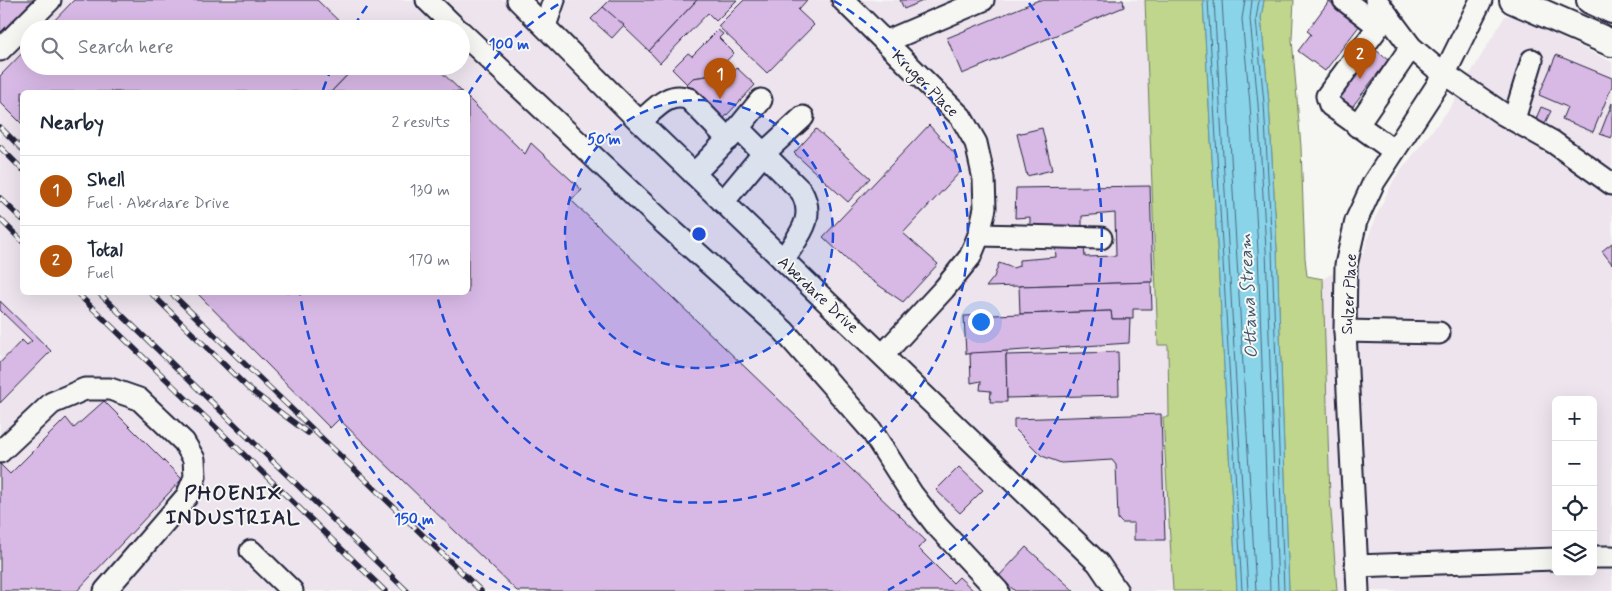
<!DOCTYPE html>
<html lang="en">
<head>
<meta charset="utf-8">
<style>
	body { margin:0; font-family:Mynerve,sans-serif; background:#f2f2f3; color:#1f2937 }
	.controls { position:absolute; right:15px; bottom:15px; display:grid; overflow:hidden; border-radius:8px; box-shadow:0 5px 20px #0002 }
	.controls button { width:45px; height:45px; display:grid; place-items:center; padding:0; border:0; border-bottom:1px solid #e0e1e3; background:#fff; color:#1f2937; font:25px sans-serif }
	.you { position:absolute; left:980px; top:321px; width:18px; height:18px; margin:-12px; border:4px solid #fff; border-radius:50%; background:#1a73e8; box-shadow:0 0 0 8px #1a73e833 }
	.badge { display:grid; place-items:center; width:32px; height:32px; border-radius:50%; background:#b45309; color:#fff; font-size:16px; font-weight:700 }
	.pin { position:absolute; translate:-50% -41px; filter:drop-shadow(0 1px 2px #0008) }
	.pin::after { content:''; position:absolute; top:26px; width:18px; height:15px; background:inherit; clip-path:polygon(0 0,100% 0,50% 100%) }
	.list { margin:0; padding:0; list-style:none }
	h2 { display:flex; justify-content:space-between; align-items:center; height:65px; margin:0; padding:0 20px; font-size:21px }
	h2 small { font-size:16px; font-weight:400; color:#747a83 }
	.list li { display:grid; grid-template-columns:32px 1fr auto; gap:15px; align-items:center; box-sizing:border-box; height:70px; padding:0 20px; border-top:1px solid #e0e1e3 }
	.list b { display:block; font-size:19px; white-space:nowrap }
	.list p { margin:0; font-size:16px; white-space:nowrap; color:#747a83 }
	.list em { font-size:16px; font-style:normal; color:#747a83 }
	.icon { flex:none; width:28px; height:28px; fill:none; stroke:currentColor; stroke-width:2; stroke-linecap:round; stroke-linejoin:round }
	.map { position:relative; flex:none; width:1612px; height:591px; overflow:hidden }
	.search { position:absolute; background:#fff; box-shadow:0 5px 20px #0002; left:20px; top:20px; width:450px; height:55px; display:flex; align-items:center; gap:12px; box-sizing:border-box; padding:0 18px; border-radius:28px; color:#747a83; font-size:19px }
	.panel { position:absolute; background:#fff; box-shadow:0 5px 20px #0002; left:20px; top:90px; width:450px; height:205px; border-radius:8px }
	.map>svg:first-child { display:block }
	.built { fill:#ede4ee; fill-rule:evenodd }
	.green { fill:#bfd68c; stroke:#707c64 }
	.water { fill:#89d4e9; stroke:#608da3 }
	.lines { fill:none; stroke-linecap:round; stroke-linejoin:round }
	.shore { stroke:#4b6981; stroke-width:1 }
	.building { fill:#d8b9e6; stroke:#22223b }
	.minor-casing { stroke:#22223b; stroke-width:25 }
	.major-casing { stroke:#22223b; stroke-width:30 }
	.minor { stroke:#f6f6f2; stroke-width:21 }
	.major { stroke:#f6f6f2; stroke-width:26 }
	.rail-casing { stroke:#22223b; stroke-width:5.5 }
	.rail { stroke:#f6f6f2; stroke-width:4; stroke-dasharray:11; stroke-linecap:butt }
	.ring { fill:none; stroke:#1d4ed8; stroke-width:2.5; stroke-dasharray:9 6 }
	.labels { text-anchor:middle; stroke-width:4; stroke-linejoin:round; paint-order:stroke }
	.street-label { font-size:16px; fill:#22223b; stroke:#f6f6f2 }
	.water-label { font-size:18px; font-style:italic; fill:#41576f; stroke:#f6f6f2 }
	.district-label { font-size:21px; font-weight:bold; letter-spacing:1px; fill:#22223b; stroke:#f6f6f2 }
	.centre { fill:#1d4ed8; stroke:#f6f6f2; stroke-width:2.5 }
	.ring-label { font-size:15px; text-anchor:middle; font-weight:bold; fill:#1d4ed8; stroke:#f6f6f2; stroke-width:4; stroke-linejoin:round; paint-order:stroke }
</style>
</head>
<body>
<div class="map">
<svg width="1612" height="591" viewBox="0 0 1612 591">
	<rect width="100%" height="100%" fill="#f6f6f2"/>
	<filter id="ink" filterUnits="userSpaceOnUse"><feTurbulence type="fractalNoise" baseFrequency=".02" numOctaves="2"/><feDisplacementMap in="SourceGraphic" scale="10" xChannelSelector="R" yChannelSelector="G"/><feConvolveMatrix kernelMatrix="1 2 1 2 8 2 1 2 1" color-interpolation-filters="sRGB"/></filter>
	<g filter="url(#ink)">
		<g class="built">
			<path d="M 0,0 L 1145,0 L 1158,345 L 1168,345 L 1169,417 L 1163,418 L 1173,591 L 0,591 ZM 29,29 L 461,29 L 461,66 L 29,66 ZM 22,92 L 468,92 L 468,292 L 22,292 Z"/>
			<path d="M 1513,15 L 1612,62 L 1612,591 L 1337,591 L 1330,498 L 1323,279 L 1362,256 L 1375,218 L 1395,178 L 1450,108 L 1505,16 ZM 1556,400 L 1593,400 L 1593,572 L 1556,572 Z"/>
		</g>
		<g class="green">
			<polygon points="1145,0 1203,0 1237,591 1173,591 1163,417 1169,417 1168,345 1158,345"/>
			<polygon points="1264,0 1294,0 1292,39 1301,147 1305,258 1307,276 1323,279 1330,498 1337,591 1289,591 1277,250 1269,103 1261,18"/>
		</g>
		<polygon class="water" points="1203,0 1264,0 1261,18 1269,103 1277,250 1289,591 1237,591"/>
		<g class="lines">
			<g class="shore">
				<polyline points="1208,0 1242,591"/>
				<polyline points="1214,0 1248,591"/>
				<polyline points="1222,0 1256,591"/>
				<polyline points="1245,0 1242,19 1250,104 1258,251 1270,591"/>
				<polyline points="1252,0 1250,19 1258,104 1266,250 1278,591"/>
				<polyline points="1259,0 1256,19 1264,103 1272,250 1284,591"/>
			</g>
		</g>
		<g class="building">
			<polygon points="0,0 33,0 0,35"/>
			<polygon points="74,0 317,0 347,29 46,29"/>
			<polygon points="610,0 697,0 649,51 603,7"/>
			<polygon points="697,0 737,0 716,21 708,13 660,63 649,51"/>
			<polygon points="744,0 807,0 798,10 814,25 767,73 718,26"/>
			<polygon points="900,0 925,0 904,9"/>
			<polygon points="1039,0 1123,0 1124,7 962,74 947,38"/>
			<polygon points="1329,1 1360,25 1325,71 1298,51 1311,34 1307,31"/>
			<polygon points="603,7 624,25 612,38 591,19"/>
			<polygon points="718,30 723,34 719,38 734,53 713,75 693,78 687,84 672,69 688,53 692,56"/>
			<polygon points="29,46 29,66 356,66 331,92 22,92 22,124 0,102 0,76"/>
			<polygon points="1372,47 1388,60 1349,111 1333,99"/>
			<polygon points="1556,55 1612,78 1612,86 1593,132 1562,119 1567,107 1539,95"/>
			<polygon points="356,66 435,66 462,92 331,92"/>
			<polygon points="737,68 755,85 712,131 704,101 687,84 693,78 713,75 722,84"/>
			<polygon points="468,98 525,154 531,143 582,190 571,200 926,541 918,548 953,583 959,577 974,591 517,591 339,419 330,428 196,292 468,292"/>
			<polygon points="1612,103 1612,138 1600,134"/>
			<polygon points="1541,107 1551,111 1544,125 1535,121"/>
			<polygon points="929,125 955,154 960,172 903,233 938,264 903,302 861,273 823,237"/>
			<polygon points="1042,128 1052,170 1027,176 1017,134"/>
			<polygon points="816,129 870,178 848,202 794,153"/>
			<polygon points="1150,186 1153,282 986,287 994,277 999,263 1013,268 1019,266 1019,260 1056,257 1055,247 1084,247 1085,257 1116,256 1115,213 1082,216 1082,227 1030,227 1030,217 1015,218 1016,188"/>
			<polygon points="1612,243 1612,264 1602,251"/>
			<polygon points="1151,282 1152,309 1133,309 1133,319 1112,319 1111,311 1020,314 1019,286"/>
			<polygon points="0,301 51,351 0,403 0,363 22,340 27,345 32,341 0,310"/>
			<polygon points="1111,311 1112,319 1130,319 1129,343 966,354 964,316"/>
			<polygon points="1008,351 1006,355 1007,402 990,402 991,391 980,390 981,381 971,383 970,353"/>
			<polygon points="1118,352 1119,395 1007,398 1006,355"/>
			<polygon points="104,401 182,479 77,591 0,591 0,464 10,474 66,418 74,428"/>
			<polygon points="1161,414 1165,540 1134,540 1134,523 1122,523 1118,519 1116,465 1112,460 1061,463 1042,456 1014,428 1014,419"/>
			<polygon points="959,467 983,490 960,513 936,490"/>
			<polygon points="1026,547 1074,591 1015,591 999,576"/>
		</g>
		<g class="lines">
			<defs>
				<g id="minor">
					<polyline points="427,0 457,29"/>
					<polyline points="518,0 640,122 1098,563 1117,591"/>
					<polyline points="843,0 961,117 976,143 984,179 985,208 979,235 970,257 944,289 883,355"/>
					<polyline points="1344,0 1378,26"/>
					<polyline points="1376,0 1411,47 1444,75"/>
					<polyline points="1387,15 1327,96 1330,105 1394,151"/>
					<polyline points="545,26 554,0"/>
					<polyline points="461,32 665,224 784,331 871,430 912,494 937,526 998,591"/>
					<polyline points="885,42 983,0"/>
					<polyline points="0,50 50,0"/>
					<polyline points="1445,74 1503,114 1553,142 1612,184"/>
					<polyline points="1514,119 1532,60"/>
					<path d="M 640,122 C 655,109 668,91 689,99 L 728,139 L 694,174"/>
					<polyline points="1357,126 1411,47"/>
					<path d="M 738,128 L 801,191 C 817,219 798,236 783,260"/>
					<polyline points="729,139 761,100"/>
					<polyline points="723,202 763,154 803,117"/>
					<polyline points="979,235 1101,238"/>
					<polyline points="1345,331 1439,333"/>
					<polyline points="0,452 52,403 85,389 110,389 139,399 184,442 194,459 195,477 187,496 105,591"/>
					<polyline points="251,551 292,591"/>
					<polyline points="1593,557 1612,557"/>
					<polyline points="1356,566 1556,559"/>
					<polyline points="1358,591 1345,331 1346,265 1356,221 1374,182 1444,75 1481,0"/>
				</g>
				<g id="major">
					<polyline points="1513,0 1612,43"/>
					<polyline points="1590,0 1612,10"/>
				</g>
			</defs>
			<use href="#minor" class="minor-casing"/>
			<use href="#major" class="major-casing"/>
			<use href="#minor" class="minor"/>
			<use href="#major" class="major"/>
			<defs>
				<g id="rail">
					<polyline points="0,127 22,149"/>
					<polyline points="0,147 22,169"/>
					<polyline points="0,198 22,219"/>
					<polyline points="0,219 22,241"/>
					<polyline points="76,292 385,591"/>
					<polyline points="98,292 407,591"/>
					<polyline points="150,292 249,389 308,433"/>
					<polyline points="170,292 481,591"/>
				</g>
			</defs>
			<use href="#rail" class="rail-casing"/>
			<use href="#rail" class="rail"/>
		</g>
	</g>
	<circle cx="699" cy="234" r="134" fill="#1d4ed8" fill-opacity=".12"/>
	<g class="ring">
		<circle cx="699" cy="234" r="134"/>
		<path d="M468 95A269 269 0 0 1 564 1M834 1A269 269 0 1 1 437 295"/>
		<path d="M510 590A403 403 0 0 1 300 294M323 90A403 403 0 0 1 332 67M354 26A403 403 0 0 1 369 3M1029 3A403 403 0 0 1 888 590"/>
	</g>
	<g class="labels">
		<g class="street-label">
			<text transform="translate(926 83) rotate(45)" y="6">Kruger Place</text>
			<text transform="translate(819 294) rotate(43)" y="6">Aberdare Drive</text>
			<text transform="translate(1348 294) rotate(-87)" y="6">Sulzer Place</text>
		</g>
		<g class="water-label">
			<text transform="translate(1248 296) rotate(-93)" y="6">Ottawa Stream</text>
		</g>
		<g class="district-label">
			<text x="233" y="500">PHOENIX<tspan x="233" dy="24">INDUSTRIAL</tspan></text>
		</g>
	</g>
	<circle cx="699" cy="234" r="8" class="centre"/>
	<g class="ring-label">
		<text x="509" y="49">100 m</text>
		<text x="604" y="144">50 m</text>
		<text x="414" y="524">150 m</text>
	</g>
</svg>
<div class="controls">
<button>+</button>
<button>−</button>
<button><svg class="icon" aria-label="locate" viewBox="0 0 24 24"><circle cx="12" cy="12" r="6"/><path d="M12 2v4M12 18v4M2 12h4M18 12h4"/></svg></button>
<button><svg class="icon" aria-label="layers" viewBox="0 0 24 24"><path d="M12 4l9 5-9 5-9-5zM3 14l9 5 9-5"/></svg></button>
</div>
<div class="you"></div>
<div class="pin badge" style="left:720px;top:99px">1</div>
<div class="pin badge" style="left:1360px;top:79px">2</div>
<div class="search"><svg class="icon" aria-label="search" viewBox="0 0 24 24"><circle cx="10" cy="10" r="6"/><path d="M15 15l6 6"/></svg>Search here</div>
<section class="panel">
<h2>Nearby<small>2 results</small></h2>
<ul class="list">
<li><span class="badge">1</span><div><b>Shell</b><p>Fuel · Aberdare Drive</p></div><em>130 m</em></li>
<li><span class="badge">2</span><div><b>Total</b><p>Fuel</p></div><em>170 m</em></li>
</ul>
</section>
</div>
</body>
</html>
